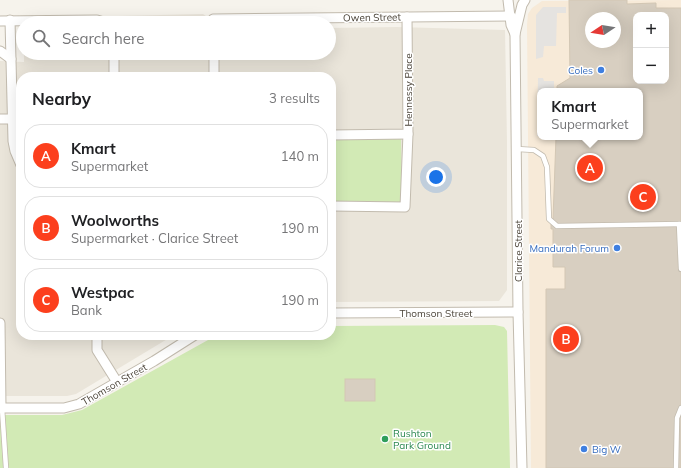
<!DOCTYPE html>
<html lang="en">
<head>
<meta charset="utf-8">
<style>
	body { margin:0; font-family:Mulish,sans-serif; background:#f6f6f6; color:#202124 }
	.controls { position:absolute; right:12px; top:12px; display:grid; overflow:hidden; border-radius:8px; box-shadow:0 4px 16px #0002 }
	.controls button { width:36px; height:36px; display:grid; place-items:center; padding:0; border:0; border-bottom:1px solid #e0e0e0; background:#fff; color:#202124; font:20px sans-serif }
	.compass { position:absolute; left:585px; top:12px; width:36px; height:36px; border-radius:50%; background:#fff; box-shadow:0 4px 16px #0002; rotate:258deg }
	.you { position:absolute; left:436px; top:177px; width:14px; height:14px; margin:-10px; border:3px solid #fff; border-radius:50%; background:#1a73e8; box-shadow:0 0 0 6px #1a73e833 }
	.badge { display:grid; place-items:center; width:26px; height:26px; border-radius:50%; background:#fc3f1d; color:#fff; font-size:13px; font-weight:700 }
	.pin { position:absolute; translate:-50% -50%; border:2px solid #fff; box-shadow:0 1px 4px #0006 }
	.popup { position:absolute; left:537px; top:88px; width:106px; height:52px; box-sizing:border-box; display:grid; place-content:center; border-radius:8px; background:#fff; filter:drop-shadow(0 1px 3px #0005); font-size:13px; white-space:nowrap; color:#757577 }
	.popup b { font-size:15px; color:#202124 }
	.popup::after { content:''; position:absolute; left:50%; top:100%; margin-left:-8px; border:8px solid transparent; border-top-color:#fff }
	.list { margin:0; padding:0; list-style:none }
	h2 { display:flex; justify-content:space-between; align-items:center; height:52px; margin:0; padding:0 16px; font-size:17px }
	h2 small { font-size:13px; font-weight:400; color:#757577 }
	.list li { display:grid; grid-template-columns:26px 1fr auto; gap:12px; align-items:center; box-sizing:border-box; height:64px; margin:0 8px 8px; padding:0 8px; border:1px solid #e0e0e0; border-radius:16px }
	.list b { display:block; font-size:15px; white-space:nowrap }
	.list p { margin:0; font-size:13px; white-space:nowrap; color:#757577 }
	.list em { font-size:13px; font-style:normal; color:#757577 }
	.icon { flex:none; width:22px; height:22px; fill:none; stroke:currentColor; stroke-width:2; stroke-linecap:round; stroke-linejoin:round }
	.map { position:relative; flex:none; width:681px; height:468px; overflow:hidden }
	.search { position:absolute; background:#fff; box-shadow:0 4px 16px #0002; left:16px; top:16px; width:320px; height:44px; display:flex; align-items:center; gap:10px; box-sizing:border-box; padding:0 14px; border-radius:22px; color:#757577; font-size:15px }
	.panel { position:absolute; background:#fff; box-shadow:0 4px 16px #0002; left:16px; top:72px; width:320px; height:268px; border-radius:16px }
	.map>svg:first-child { display:block }
	.residential { fill:#eae5da }
	.commercial { fill:#f7ead8; fill-rule:evenodd }
	.green { fill:#d2eab5 }
	.parking { fill:#e5e3e0 }
	.building { fill:#d8cfc1; stroke:#d3c7b4; fill-rule:evenodd }
	.lines { fill:none; stroke-linecap:round; stroke-linejoin:round }
	.lane-casing { stroke:#c2bbae; stroke-width:6 }
	.street-casing { stroke:#c2bbae; stroke-width:11 }
	.lane { stroke:#fff; stroke-width:4.5 }
	.street { stroke:#fff; stroke-width:9 }
	.shop-dot { fill:#3f7fe0; stroke:#fff; stroke-width:1.5 }
	.leisure-dot { fill:#2e9e5b; stroke:#fff; stroke-width:1.5 }
	.labels { text-anchor:middle; stroke-width:3; stroke-linejoin:round; paint-order:stroke }
	.street-label { font-size:10px; fill:#4b4439; stroke:#fff }
	.shop-label { font-size:10px; fill:#366cbe; stroke:#fff; text-anchor:end }
	.leisure-label { font-size:10px; fill:#27864d; stroke:#fff; text-anchor:start }
</style>
</head>
<body>
<div class="map">
<svg width="681" height="468" viewBox="0 0 681 468">
	<rect width="100%" height="100%" fill="#f6f3ec"/>
	<g class="residential">
		<polygon points="203,14 216,23 107,23 118,16"/>
		<polygon points="397,27 505,30 507,142 507,290 499,301 331,302 331,77 21,77 21,335 174,335 76,394 67,396 0,396 0,61 24,62 24,53 329,53 329,28"/>
	</g>
	<path class="commercial" d="M 681,0 L 681,468 L 531,468 L 527,25 L 528,14 L 532,8 L 542,1 ZM 636,15 L 666,15 L 666,81 L 636,81 ZM 591,18 L 615,18 L 615,42 L 591,42 ZM 540,91 L 640,91 L 640,137 L 540,137 Z"/>
	<g class="green">
		<polygon points="401,138 402,203 331,204 331,139"/>
		<polygon points="495,325 504,327 507,331 510,468 0,468 0,415 62,415 82,410 217,335 331,335 331,326"/>
	</g>
	<g class="parking">
		<polygon points="543,7 566,7 566,13 557,13 556,46 544,46 543,57 536,59 536,15"/>
		<polygon points="538,78 543,78 544,81 554,81 554,91 540,91 540,136 537,136"/>
	</g>
	<g class="building">
		<path d="M 569,0 L 627,0 L 627,4 L 656,3 L 656,8 L 681,8 L 681,468 L 546,468 L 546,289 L 565,289 L 565,267 L 553,267 L 553,229 L 551,229 L 551,219 L 553,219 L 556,137 L 640,137 L 640,91 L 557,91 L 557,86 L 570,78 ZM 636,15 L 666,15 L 666,81 L 636,81 ZM 591,18 L 615,18 L 615,42 L 591,42 Z"/>
		<rect x="345" y="379" width="30" height="22"/>
	</g>
	<g class="lines">
		<defs>
			<g id="lane">
				<polyline points="517,149 534,150 543,156 547,167 549,219 557,226 681,224"/>
				<polyline points="679,224 681,269"/>
				<polyline points="2,408 6,468"/>
				<polyline points="676,468 677,418 681,408"/>
			</g>
			<g id="street">
				<polyline points="508,0 511,25 515,34"/>
				<polyline points="10,20 13,141 15,151 21,165"/>
				<polyline points="0,21 97,20 107,23"/>
				<polyline points="214,23 213,19 511,16"/>
				<polyline points="0,51 11,59"/>
				<polyline points="114,53 114,77"/>
				<polyline points="214,53 214,77"/>
				<polyline points="0,119 12,119"/>
				<polyline points="331,135 408,134 407,17"/>
				<polyline points="331,206 405,207 408,134"/>
				<polyline points="331,313 518,312"/>
				<polyline points="0,323 1,408"/>
				<polyline points="97,335 97,350 117,382"/>
				<polyline points="0,408 64,408 79,404 154,361 195,335"/>
				<polyline points="522,468 518,312 515,34 522,5 525,0"/>
			</g>
		</defs>
		<use href="#lane" class="lane-casing"/>
		<use href="#street" class="street-casing"/>
		<use href="#lane" class="lane"/>
		<use href="#street" class="street"/>
	</g>
	<g class="shop-dot">
		<circle cx="601" cy="70" r="4"/>
		<circle cx="617" cy="248" r="4"/>
		<circle cx="584" cy="449" r="4"/>
	</g>
	<circle class="leisure-dot" cx="385" cy="439" r="4"/>
	<g class="labels">
		<g class="street-label">
			<text transform="translate(372 17) rotate(-1)" y="4">Owen Street</text>
			<text transform="translate(408 90) rotate(-90)" y="4">Hennessy Place</text>
			<text transform="translate(518 251) rotate(-90)" y="4">Clarice Street</text>
			<text x="436" y="317">Thomson Street</text>
			<text transform="translate(114 384) rotate(-30)" y="4">Thomson Street</text>
		</g>
		<g class="shop-label">
			<text x="593" y="74">Coles</text>
			<text x="609" y="252">Mandurah Forum</text>
			<text x="592" y="453" text-anchor="start">Big W</text>
		</g>
		<g class="leisure-label">
			<text x="393" y="437">Rushton<tspan x="393" dy="12">Park Ground</tspan></text>
		</g>
	</g>
</svg>
<div class="controls">
<button>+</button>
<button>−</button>
</div>
<svg class="compass" viewBox="-18 -18 36 36"><path d="M0-13l5 13h-10z" fill="#e53935"/><path d="M0 13l5-13h-10z" fill="#757577"/></svg>
<div class="you"></div>
<div class="pin badge" style="left:590px;top:168px">A</div>
<div class="popup"><b>Kmart</b>Supermarket</div>
<div class="pin badge" style="left:566px;top:339px">B</div>
<div class="pin badge" style="left:643px;top:197px">C</div>
<div class="search"><svg class="icon" aria-label="search" viewBox="0 0 24 24"><circle cx="10" cy="10" r="6"/><path d="M15 15l6 6"/></svg>Search here</div>
<section class="panel">
<h2>Nearby<small>3 results</small></h2>
<ul class="list">
<li><span class="badge">A</span><div><b>Kmart</b><p>Supermarket</p></div><em>140 m</em></li>
<li><span class="badge">B</span><div><b>Woolworths</b><p>Supermarket · Clarice Street</p></div><em>190 m</em></li>
<li><span class="badge">C</span><div><b>Westpac</b><p>Bank</p></div><em>190 m</em></li>
</ul>
</section>
</div>
</body>
</html>
